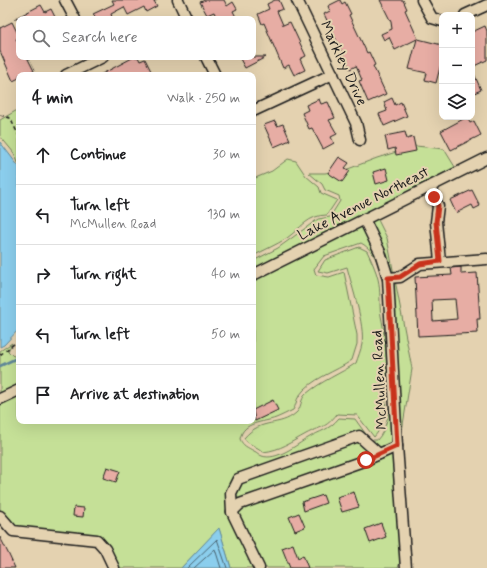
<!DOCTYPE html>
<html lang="en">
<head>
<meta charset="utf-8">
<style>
	body { margin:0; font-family:Mynerve,sans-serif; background:#f6f6f6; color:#202124 }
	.controls { position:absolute; right:12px; top:12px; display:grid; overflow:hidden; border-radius:8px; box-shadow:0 4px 16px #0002 }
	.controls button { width:36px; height:36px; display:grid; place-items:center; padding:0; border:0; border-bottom:1px solid #e0e0e0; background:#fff; color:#202124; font:20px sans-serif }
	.stop { position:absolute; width:12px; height:12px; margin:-9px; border:3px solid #c8321e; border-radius:50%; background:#fff }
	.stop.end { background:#c8321e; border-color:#fff; box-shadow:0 1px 4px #0008 }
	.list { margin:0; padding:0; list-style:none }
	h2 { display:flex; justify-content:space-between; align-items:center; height:52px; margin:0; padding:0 16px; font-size:17px }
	h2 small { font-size:13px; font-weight:400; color:#757577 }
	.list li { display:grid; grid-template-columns:26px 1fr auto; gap:12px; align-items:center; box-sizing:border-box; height:60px; padding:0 16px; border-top:1px solid #e0e0e0 }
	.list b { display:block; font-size:15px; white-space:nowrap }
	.list p { margin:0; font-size:13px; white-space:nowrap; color:#757577 }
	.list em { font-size:13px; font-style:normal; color:#757577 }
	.icon { flex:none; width:22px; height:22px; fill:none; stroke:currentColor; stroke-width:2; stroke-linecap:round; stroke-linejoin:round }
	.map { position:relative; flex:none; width:487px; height:568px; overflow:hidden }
	.search { position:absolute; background:#fff; box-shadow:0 4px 16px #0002; left:16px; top:16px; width:240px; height:44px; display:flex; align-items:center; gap:10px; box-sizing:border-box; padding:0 14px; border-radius:8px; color:#757577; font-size:15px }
	.panel { position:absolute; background:#fff; box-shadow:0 4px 16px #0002; left:16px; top:72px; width:240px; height:352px; border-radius:8px }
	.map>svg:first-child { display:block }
	.green { fill:#c5e097; stroke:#707e5a }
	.water { fill:#8bceed; stroke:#5f8799 }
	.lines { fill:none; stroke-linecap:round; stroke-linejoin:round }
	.shore { stroke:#486370; stroke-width:1 }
	.stream { stroke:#5f8799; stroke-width:2.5 }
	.building { fill:#e7ada4; stroke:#1c1c1c; fill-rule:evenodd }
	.minor-casing { stroke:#1c1c1c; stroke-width:13 }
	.path { stroke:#1c1c1c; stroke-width:1.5; stroke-dasharray:4 3; stroke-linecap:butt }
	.minor { stroke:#e4d2b0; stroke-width:10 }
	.route { stroke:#c8321e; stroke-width:5 }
	.labels { text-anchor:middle; stroke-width:4; stroke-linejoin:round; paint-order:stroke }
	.street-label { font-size:15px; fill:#1c1c1c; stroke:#e4d2b0 }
</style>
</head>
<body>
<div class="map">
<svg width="487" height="568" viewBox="0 0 487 568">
	<rect width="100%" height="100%" fill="#e4d2b0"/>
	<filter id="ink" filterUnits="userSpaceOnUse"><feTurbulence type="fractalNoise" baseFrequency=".025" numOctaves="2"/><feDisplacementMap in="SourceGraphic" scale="8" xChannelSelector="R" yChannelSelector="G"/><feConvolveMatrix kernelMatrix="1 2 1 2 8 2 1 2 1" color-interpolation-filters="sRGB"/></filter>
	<g filter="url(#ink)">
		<g class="green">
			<polygon points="19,109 19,165 14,153 0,136 0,120"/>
			<polygon points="416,146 444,149 455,167 253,270 253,261 278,248 318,219 330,217 340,201 339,196 325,190 322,184 309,173 325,173 348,169 377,158"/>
			<path d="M 288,159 L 296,161 L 306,176 L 319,187 L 321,193 L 337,200 L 327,215 C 308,215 301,228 287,238 C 276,245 264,250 253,256 L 253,179 L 272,171 Z"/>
			<polygon points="377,218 387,238 412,369 401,437 393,277 385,250 370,221"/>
			<path d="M 361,226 C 372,247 382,268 384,292 C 382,275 378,252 361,243 L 324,256 L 314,269 L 316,275 L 329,277 L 344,272 L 357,335 L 357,344 L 352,360 C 336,372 311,378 299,396 C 296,400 296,406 293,410 C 287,413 281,416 276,418 C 263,423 243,421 240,439 C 243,446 247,447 254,451 C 257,452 259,455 262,456 C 277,461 296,445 308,438 C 321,430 328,431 339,418 L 355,419 L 370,440 L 377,440 C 387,430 389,411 390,398 L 400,562 L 398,568 L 231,568 L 219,529 L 181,568 L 115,568 L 108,546 L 6,528 L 0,513 L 0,404 L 19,395 L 19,421 L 253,421 L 253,280 Z"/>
			<path d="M 359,247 L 367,251 C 371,260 376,270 378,279 C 381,291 379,304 381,316 C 387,341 393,419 374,437 L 357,415 L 337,414 C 325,429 321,426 306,434 C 291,442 281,450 263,452 C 257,446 248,445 244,438 C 262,417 279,428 296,413 C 302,408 300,399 306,394 C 321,381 340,374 356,363 C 358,357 361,350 362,344 C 365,325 352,287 347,267 L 328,273 L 318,271 L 325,260 Z"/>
			<polygon points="12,343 8,351 13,356 19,354 19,385 0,394 0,351"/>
		</g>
		<g class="water">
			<polygon points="0,142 19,167 19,329 4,345 0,347"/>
			<polygon points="219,528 231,568 181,568"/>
		</g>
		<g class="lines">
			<g class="shore">
				<polyline points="187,568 217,539 227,568"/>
				<polyline points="194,568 215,549 221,568"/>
			</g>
			<polyline class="stream" points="0,366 19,357"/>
		</g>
		<g class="building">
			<polygon points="112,0 157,0 154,1 157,6 146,12 144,7 128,15 124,7 111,14 112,17 108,19 96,19 93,14 114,4"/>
			<polygon points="205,0 224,0 227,6 233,2 237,9 233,11 237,19 217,19 214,12 207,15 200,2"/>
			<polygon points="275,0 279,0 283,9 277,11 283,25 290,22 306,56 300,59 305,70 294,75 289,65 283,68 264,23 262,24 258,14 269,9 267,4"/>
			<polygon points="340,0 342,4 345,2 351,14 349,15 367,53 369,52 375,65 373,66 386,94 368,102 359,81 362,80 356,66 350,69 324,14 330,11 328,6"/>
			<polygon points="380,0 403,0 407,9 405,10 418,39 442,45 442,60 436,83 425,80 427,73 409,69 417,39 395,50 389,37 384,40 381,34 392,29 391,22"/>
			<polygon points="41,5 45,12 51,9 56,19 14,19"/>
			<polygon points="12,22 19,36 16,39 19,45 19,57 27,57 34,71 26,75 19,75 19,78 13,81 0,51 0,28"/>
			<polygon points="485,26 487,31 487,60 472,67 472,32"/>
			<polygon points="134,57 138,57 140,61 145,59 153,75 100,75"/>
			<polygon points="239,57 266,57 245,68"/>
			<polygon points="472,69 481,90 472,94"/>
			<polygon points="392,98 395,105 401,102 407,116 384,126 379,114 387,111 384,102"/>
			<polygon points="319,99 321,104 328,102 335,118 329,120 337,134 331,137 334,143 323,149 312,128 309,129 302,113 308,110 306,105"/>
			<polygon points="467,117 470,123 474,121 481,135 451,150 441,131"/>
			<polygon points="275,121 277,126 283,124 290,140 274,147 264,125"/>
			<polygon points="405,132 407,139 413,137 416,151 396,155 395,148 388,150 385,136"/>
			<polygon points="339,157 349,163 345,168 350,171 342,182 328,173"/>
			<polygon points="386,168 389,180 376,184 373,172"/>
			<polygon points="472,190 480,206 474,209 472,205 456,213 450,200"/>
			<path d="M 461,267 L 461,274 L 477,273 L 480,319 L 477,319 L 478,333 L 418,336 L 415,277 L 452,275 L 451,268 ZM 455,299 L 457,319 L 433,321 L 432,300 Z"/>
			<polygon points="273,400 278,410 255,421 253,410"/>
			<polygon points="107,467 120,471 116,482 103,478"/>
			<polygon points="354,492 359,507 342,512 337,497"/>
			<polygon points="323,495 326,503 304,511 302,502"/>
			<polygon points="74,507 84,508 83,517 73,516"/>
			<polygon points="299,513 305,527 295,531 289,517"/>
			<polygon points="381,523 386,537 370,543 365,529"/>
			<polygon points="0,537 9,555 15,568 0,568"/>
			<polygon points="293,544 298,558 303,555 308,568 290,568 282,548"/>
		</g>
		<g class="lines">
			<defs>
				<g id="minor">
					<polyline points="65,0 75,19"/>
					<polyline points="178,0 187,19"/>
					<polyline points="297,0 356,123 360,140"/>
					<polyline points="422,0 432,18 442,21"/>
					<polyline points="465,15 487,5"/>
					<polyline points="206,57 215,75"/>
					<polyline points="66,75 103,57"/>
					<polyline points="253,111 333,74"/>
					<polyline points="430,187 438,206 436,222 440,261"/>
					<polyline points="364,219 380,252 388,278 397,446 406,568"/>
					<polyline points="253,275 487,158"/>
					<polyline points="388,278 400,277 420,264 487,259"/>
					<polyline points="0,399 19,390"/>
					<polyline points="232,512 231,493 238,479 359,436 379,454"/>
					<polyline points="0,516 13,531 97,540 105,549 114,568"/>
					<polyline points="259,568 232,512 240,504 366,460 397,446"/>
				</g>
			</defs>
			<use href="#minor" class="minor-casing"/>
			<g class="path">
				<polyline points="0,115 10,118 19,136"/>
				<polyline points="0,355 19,340"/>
			</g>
			<use href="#minor" class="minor"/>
		</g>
	</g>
	<g class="lines" filter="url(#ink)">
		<polyline class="route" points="366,460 397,446 388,278 400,277 420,264 440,261 436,222 438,206 434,197"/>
	</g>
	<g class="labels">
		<g class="street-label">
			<text transform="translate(344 63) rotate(65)" y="5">Markley Drive</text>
			<text transform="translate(363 203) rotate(-27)" y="5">Lake Avenue Northeast</text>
			<text transform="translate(379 380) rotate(-93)" y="5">McMullen Road</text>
		</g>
	</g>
</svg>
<div class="controls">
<button>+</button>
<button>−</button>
<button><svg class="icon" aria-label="layers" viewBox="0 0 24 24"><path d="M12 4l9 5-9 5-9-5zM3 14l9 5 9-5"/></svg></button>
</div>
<div class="stop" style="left:366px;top:460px"></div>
<div class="stop end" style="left:434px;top:197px"></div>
<div class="search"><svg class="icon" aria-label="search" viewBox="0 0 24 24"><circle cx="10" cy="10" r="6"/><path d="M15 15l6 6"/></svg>Search here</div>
<section class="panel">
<h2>4 min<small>Walk · 250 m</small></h2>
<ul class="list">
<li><svg class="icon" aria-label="ahead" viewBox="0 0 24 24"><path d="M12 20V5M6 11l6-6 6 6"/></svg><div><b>Continue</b></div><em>30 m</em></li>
<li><svg class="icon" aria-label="left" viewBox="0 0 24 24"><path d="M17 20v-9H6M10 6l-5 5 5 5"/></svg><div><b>Turn left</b><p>McMullen Road</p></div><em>130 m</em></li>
<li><svg class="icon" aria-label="right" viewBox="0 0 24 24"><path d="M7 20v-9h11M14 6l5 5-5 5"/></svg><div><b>Turn right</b></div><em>40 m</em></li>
<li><svg class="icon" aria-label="left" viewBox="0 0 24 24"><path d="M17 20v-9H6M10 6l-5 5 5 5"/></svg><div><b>Turn left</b></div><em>50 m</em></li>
<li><svg class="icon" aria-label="arrive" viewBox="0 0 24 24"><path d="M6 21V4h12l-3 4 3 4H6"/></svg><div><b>Arrive at destination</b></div></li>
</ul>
</section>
</div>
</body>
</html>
